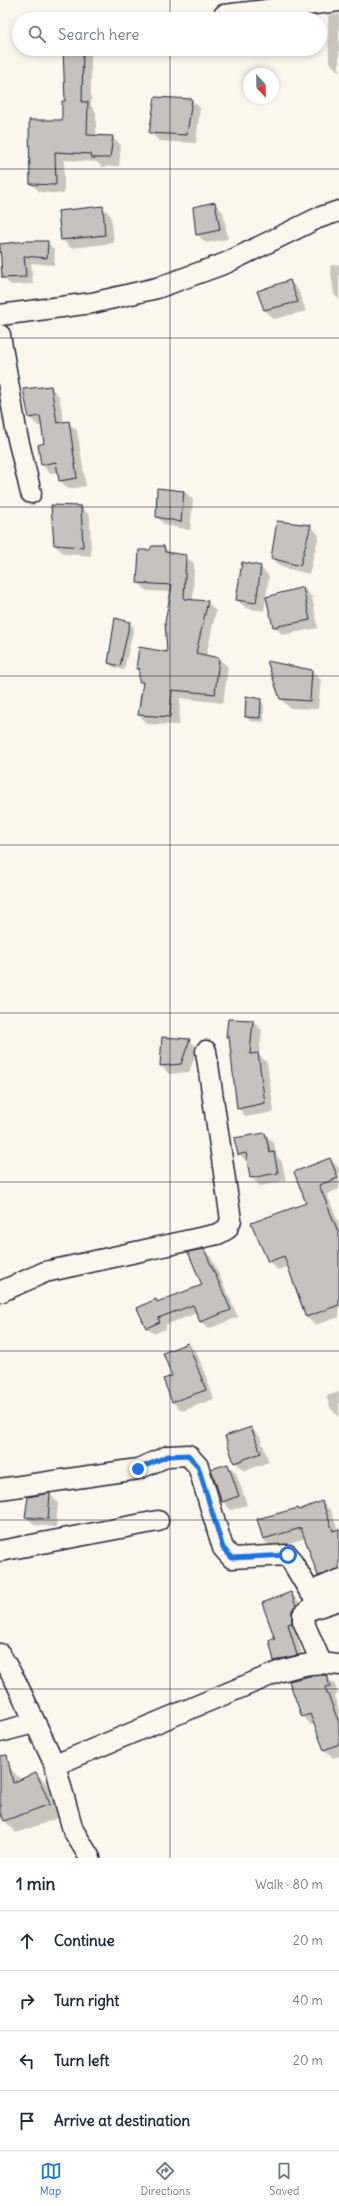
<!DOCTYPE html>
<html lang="en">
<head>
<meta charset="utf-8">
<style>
	body { margin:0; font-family:Delius,sans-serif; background:#f6f6f7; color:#1f2937 }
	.compass { position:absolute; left:243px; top:68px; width:36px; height:36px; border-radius:50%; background:#fff; box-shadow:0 2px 6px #0003; rotate:158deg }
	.stop { position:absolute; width:12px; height:12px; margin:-9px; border:3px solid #1a73e8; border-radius:50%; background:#fff }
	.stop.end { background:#1a73e8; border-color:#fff; box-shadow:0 1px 4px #0008 }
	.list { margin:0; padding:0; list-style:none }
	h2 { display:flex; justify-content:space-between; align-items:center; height:52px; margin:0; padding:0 16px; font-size:17px }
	h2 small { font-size:13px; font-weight:400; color:#747a83 }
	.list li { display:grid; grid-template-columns:26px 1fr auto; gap:12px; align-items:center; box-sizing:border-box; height:60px; padding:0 16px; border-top:1px solid #e0e1e3 }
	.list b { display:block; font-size:15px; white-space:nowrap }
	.list em { font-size:13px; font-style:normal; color:#747a83 }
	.icon { flex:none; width:22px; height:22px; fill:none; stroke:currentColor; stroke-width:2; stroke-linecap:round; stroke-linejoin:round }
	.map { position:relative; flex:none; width:339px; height:1858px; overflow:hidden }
	.search { position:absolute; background:#fff; box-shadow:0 2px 6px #0003; left:12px; right:12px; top:12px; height:44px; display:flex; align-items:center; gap:10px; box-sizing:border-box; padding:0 14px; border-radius:22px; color:#747a83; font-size:15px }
	.sheet { height:292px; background:#fff }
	nav { display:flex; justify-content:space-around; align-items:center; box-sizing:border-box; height:56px; border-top:1px solid #e0e1e3; background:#fff; font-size:11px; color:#747a83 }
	nav a { display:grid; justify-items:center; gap:2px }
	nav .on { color:#1a73e8 }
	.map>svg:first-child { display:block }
	.shadow { fill:#0003 }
	.building { fill:#c6c2c0; stroke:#22223b }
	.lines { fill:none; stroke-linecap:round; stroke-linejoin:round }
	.minor-casing { stroke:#22223b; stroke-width:23 }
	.minor { stroke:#fbf7ec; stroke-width:20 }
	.route { stroke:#1a73e8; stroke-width:5 }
	.grid { fill:none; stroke:#22223b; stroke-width:1; stroke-opacity:0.55 }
</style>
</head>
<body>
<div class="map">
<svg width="339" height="1858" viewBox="0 0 339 1858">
	<rect width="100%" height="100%" fill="#fbf7ec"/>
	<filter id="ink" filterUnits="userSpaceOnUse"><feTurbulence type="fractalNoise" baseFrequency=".025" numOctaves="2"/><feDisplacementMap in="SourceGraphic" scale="8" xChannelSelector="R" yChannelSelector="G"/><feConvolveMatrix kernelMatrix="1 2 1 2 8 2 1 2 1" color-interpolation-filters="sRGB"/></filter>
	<g filter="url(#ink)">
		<g class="shadow">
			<polygon points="339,14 339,72 329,62 328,15"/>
			<polygon points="64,49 91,49 91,106 96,112 96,136 112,137 121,145 119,166 102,167 97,162 64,160 64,194 40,192 31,184 63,121 66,102"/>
			<polygon points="191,100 200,108 196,143 159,141 150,132"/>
			<polygon points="215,204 223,212 228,239 206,243 197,234"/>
			<polygon points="102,207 111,216 114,243 71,248 62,239"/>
			<polygon points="47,242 55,250 54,265 31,263 33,284 11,285 3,277 0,245"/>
			<polygon points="339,264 339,300 334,294 330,266"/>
			<polygon points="290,281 298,290 306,311 274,319 265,310 258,292"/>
			<polygon points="50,387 59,396 64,423 68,422 77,431 86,486 68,489 60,480 58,472 50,473 42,465 45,443 43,426 38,426 30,418"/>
			<polygon points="184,491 193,500 190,530 165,525 157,517"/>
			<polygon points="81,507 90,516 91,556 64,554 55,545"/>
			<polygon points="310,526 319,535 309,574 281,567 272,558"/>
			<polygon points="164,547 171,553 186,556 194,564 193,601 207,602 216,611 206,656 219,659 228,667 223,703 180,698 179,725 147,724 139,715 144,685 140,681 140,671 137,668 168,653 172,592 147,591 138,582 150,551"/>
			<polygon points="260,567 269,576 264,611 246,608 237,600"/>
			<polygon points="303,588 312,597 318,628 283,635 274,627"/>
			<polygon points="129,623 134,627 124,670 113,667 109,663"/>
			<polygon points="312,671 321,680 318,709 290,708 281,699"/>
			<polygon points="260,700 264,705 264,722 250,721 246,716"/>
			<polygon points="229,1020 253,1021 262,1030 259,1055 267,1063 274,1112 246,1117 238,1108 230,1040 227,1037"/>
			<polygon points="189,1040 198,1048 189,1072 169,1074 161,1065"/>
			<polygon points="265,1134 274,1143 277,1156 282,1162 286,1181 260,1186 251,1177 248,1163 239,1154"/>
			<polygon points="330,1159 339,1169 339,1189 327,1194 339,1224 339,1317 315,1325 306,1317 288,1266 278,1270 269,1261 308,1204"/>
			<polygon points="204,1250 211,1257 238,1317 208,1329 200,1322 197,1313 165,1325 166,1329 154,1334 147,1327 156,1301 158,1303 203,1286"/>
			<polygon points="188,1344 197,1353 214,1399 182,1411 173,1402 164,1380 173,1376"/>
			<polygon points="339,1392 339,1417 331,1409 326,1396"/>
			<polygon points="251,1428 260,1437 269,1462 244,1471 235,1462"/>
			<polygon points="228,1465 236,1473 247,1505 231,1510 222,1501"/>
			<polygon points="50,1494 58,1503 56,1527 35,1525 26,1517"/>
			<polygon points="322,1502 331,1511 339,1533 339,1580 328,1584 319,1576 306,1538 272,1548 263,1539 258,1520 298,1509 300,1510"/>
			<polygon points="291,1593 299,1602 304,1615 300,1632 296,1633 305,1664 283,1669 275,1660 277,1639"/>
			<polygon points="326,1676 335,1685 338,1694 334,1696 339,1710 339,1756 333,1758 325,1750 315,1724 311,1725 303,1716"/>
			<polygon points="8,1766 21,1780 36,1773 48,1785 61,1817 16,1833 4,1820 0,1811 0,1768"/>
		</g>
		<g class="building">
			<polygon points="63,49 83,49 82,102 88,102 87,135 113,136 110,158 92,158 91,154 55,152 56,185 30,184 29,120 62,120 62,101 65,101"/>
			<polygon points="155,97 192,99 187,135 149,133"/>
			<polygon points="215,202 220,230 196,235 193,207"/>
			<polygon points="103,206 105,235 61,240 58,211"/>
			<polygon points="26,241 48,241 47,258 24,256 26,277 2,278 0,244"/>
			<polygon points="290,280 298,302 264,310 257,291"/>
			<polygon points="51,386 57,423 69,421 77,478 59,481 56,462 41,465 38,445 44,443 40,416 29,418 23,389"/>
			<polygon points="157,488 184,491 181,522 156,517"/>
			<polygon points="51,505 81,506 83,547 54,545"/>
			<polygon points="277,521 311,525 300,566 271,558"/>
			<polygon points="152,546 164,546 165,552 186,555 184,599 208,601 196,653 219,658 215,694 172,690 170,717 138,715 143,682 139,682 139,668 136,669 139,647 167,652 165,622 172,585 137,583 139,550 150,550"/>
			<polygon points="242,562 261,566 256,603 236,600"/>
			<polygon points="303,587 310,620 273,627 266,597"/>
			<polygon points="115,618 130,622 120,666 108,663"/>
			<polygon points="267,661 312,670 310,701 280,699"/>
			<polygon points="246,696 261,699 260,718 245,717"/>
			<polygon points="228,1019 253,1020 250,1054 258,1053 265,1103 237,1109 229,1037 226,1037"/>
			<polygon points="162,1037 190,1039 181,1064 160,1066"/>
			<polygon points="265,1133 270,1153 274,1152 278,1173 250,1178 246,1153 238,1155 234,1138"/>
			<polygon points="330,1158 338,1178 319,1185 339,1234 339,1305 306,1317 284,1256 268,1262 251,1223 306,1203 294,1172"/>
			<polygon points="204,1249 231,1310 200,1322 193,1305 158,1318 160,1322 146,1328 137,1308 156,1299 157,1302 202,1285 188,1252"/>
			<polygon points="188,1343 206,1390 172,1402 163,1379 172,1376 163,1353"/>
			<polygon points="251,1427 261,1453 234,1463 225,1436"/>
			<polygon points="228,1464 239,1496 222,1502 211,1469"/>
			<polygon points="50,1493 48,1519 25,1517 28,1497"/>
			<polygon points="322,1501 333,1531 339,1529 339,1569 318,1576 301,1528 263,1539 257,1519 298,1508 299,1510"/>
			<polygon points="291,1592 296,1606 292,1610 292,1623 288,1624 297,1655 274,1661 269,1640 275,1639 262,1603"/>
			<polygon points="326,1675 330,1686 325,1687 339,1723 339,1744 324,1750 310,1714 302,1717 289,1681 310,1676"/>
			<polygon points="7,1755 13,1783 36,1772 50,1804 4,1821 0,1813 0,1756"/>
		</g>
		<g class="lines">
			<defs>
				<g id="minor">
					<polyline points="224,15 339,1"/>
					<polyline points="0,315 92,303 157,288 226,263 318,218 339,211"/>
					<polyline points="0,335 17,435 31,493"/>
					<polyline points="0,1292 45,1272 218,1234 227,1229 231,1220 206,1051"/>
					<polyline points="0,1489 138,1469 168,1456 188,1455 198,1466 223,1548 232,1558 288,1555 310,1592 339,1580"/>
					<polyline points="0,1551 158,1521"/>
					<polyline points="0,1654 16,1682 55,1765 73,1830 90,1858"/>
					<polyline points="321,1662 303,1621 303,1615 309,1610 339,1600"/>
					<polyline points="0,1732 34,1723"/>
					<path d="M 55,1765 L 278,1672 C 301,1665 315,1661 339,1665"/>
				</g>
			</defs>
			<use href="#minor" class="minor-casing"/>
			<use href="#minor" class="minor"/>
		</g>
	</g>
	<g class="lines" filter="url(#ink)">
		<polyline class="route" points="138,1469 168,1456 188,1455 198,1466 223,1548 232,1558 288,1555"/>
	</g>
	<path class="grid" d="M 170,0 L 170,19M 170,49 L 170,1858M 0,169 L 339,169M 0,338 L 339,338M 0,507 L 339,507M 0,676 L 339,676M 0,845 L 339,845M 0,1013 L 339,1013M 0,1182 L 339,1182M 0,1351 L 339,1351M 0,1520 L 339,1520M 0,1689 L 339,1689"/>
</svg>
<svg class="compass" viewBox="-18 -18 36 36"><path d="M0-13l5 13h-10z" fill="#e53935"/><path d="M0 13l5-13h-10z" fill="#747a83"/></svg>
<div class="stop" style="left:288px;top:1555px"></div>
<div class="stop end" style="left:138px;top:1469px"></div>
<div class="search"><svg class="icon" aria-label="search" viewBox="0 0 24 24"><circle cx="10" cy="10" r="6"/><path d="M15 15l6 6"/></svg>Search here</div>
</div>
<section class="sheet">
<h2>1 min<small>Walk · 80 m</small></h2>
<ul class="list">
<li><svg class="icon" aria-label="ahead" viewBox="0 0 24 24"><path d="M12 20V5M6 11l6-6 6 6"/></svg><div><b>Continue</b></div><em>20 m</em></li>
<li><svg class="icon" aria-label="right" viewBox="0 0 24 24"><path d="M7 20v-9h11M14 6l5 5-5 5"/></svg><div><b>Turn right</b></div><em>40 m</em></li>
<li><svg class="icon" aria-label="left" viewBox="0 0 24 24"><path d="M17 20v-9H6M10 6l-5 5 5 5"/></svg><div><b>Turn left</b></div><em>20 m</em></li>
<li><svg class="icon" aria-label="arrive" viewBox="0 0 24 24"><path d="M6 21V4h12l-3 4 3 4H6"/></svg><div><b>Arrive at destination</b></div></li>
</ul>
</section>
<nav>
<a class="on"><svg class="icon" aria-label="map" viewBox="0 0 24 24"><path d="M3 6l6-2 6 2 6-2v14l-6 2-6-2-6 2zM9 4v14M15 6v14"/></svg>Map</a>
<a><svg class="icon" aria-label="directions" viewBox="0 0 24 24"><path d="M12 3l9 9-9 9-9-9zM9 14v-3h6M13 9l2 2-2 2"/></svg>Directions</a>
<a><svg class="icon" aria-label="saved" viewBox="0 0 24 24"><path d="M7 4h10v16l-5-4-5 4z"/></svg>Saved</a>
</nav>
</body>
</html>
